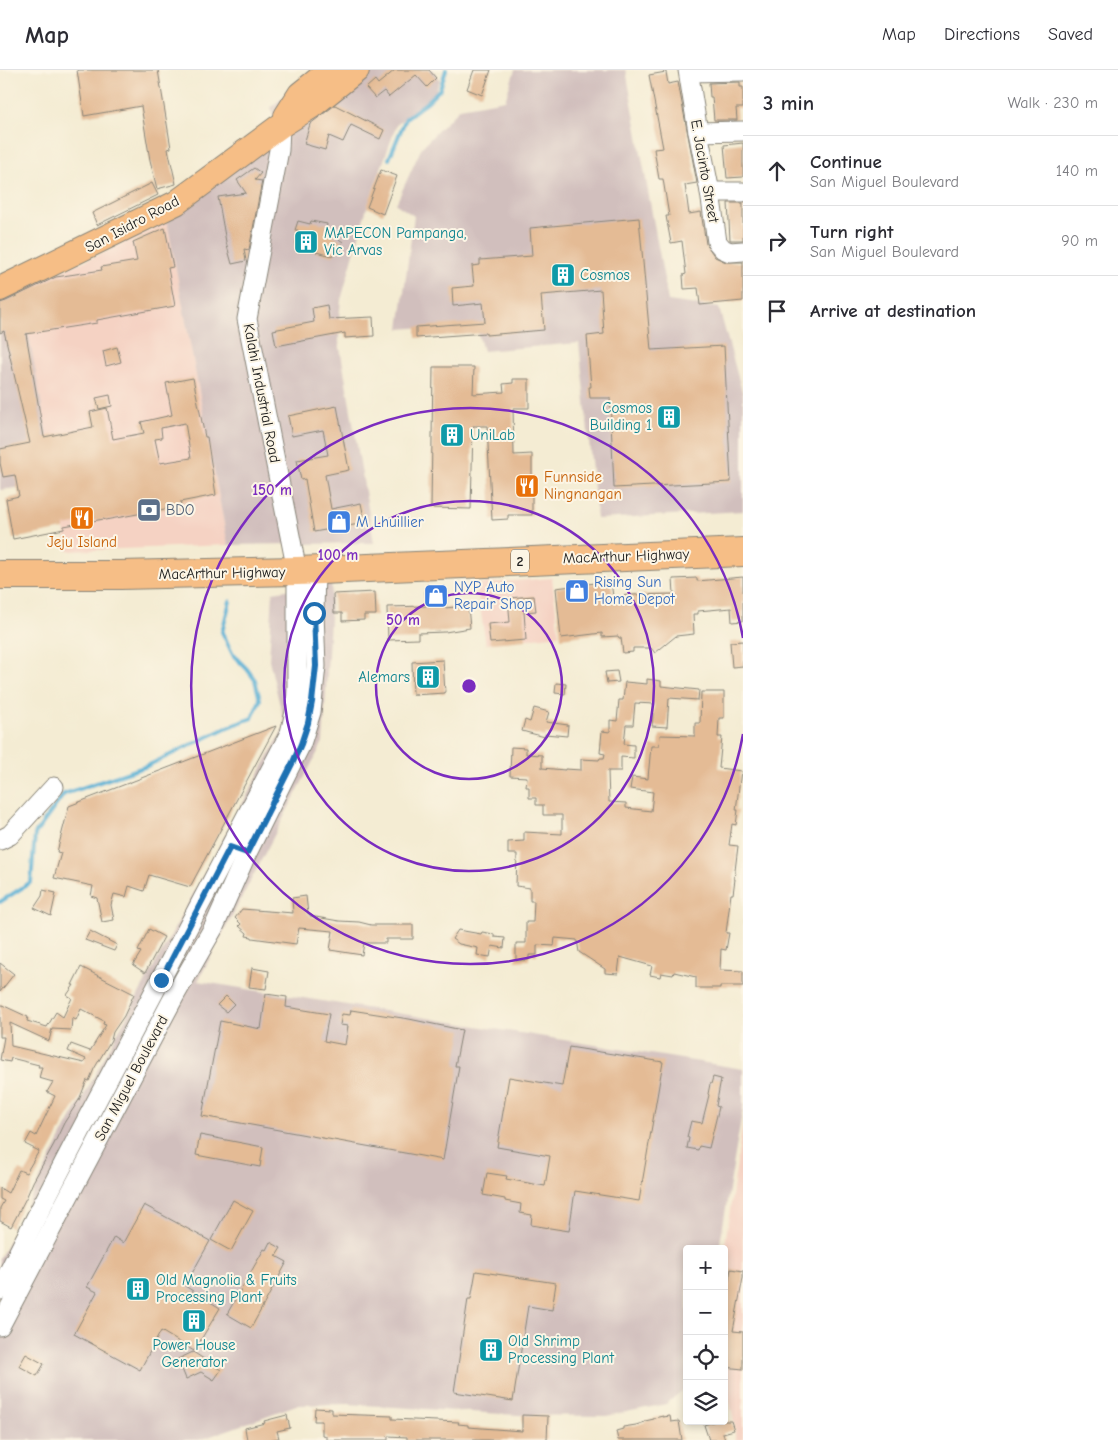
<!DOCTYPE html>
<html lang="en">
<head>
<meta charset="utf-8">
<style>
	body { margin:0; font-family:"Comic Neue",sans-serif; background:#f2f2f3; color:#2b2b33 }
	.controls { position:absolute; right:15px; bottom:15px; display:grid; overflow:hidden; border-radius:5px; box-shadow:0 2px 8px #0003 }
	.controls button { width:45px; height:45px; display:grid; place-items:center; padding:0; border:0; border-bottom:1px solid #e1e1e2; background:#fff; color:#2b2b33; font:25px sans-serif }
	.stop { position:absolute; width:15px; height:15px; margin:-11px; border:4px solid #1f6fb2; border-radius:50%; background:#fff }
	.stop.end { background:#1f6fb2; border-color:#fff; box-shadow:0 1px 5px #0008 }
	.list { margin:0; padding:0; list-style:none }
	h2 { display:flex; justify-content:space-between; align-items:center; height:65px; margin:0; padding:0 20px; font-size:21px }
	h2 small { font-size:16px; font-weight:400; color:#7c7c81 }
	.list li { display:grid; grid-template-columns:32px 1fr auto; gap:15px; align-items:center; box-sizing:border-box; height:70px; padding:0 20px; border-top:1px solid #e1e1e2 }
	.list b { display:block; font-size:19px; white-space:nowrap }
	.list p { margin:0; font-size:16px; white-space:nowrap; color:#7c7c81 }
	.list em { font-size:16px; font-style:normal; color:#7c7c81 }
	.icon { flex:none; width:28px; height:28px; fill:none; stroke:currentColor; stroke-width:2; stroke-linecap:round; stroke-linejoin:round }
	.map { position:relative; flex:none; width:743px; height:1370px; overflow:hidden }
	header { display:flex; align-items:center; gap:30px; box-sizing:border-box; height:70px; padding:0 25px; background:#fff; border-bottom:1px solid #e1e1e2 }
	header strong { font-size:24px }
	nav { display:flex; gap:28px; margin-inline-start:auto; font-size:18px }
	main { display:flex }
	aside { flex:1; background:#fff }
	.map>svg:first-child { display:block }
	.built { fill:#f5d2c3 }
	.industrial { fill:#d1bfbd }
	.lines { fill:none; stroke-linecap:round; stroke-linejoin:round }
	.stream { stroke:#57afd4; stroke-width:4 }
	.building { fill:#e4bb95; fill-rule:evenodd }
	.minor-casing { stroke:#888478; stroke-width:21 }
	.major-casing { stroke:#888478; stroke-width:26 }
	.highway-casing { stroke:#888478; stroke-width:30 }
	.minor { stroke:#fff; stroke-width:19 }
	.major { stroke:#f6be86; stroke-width:24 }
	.highway { stroke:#f6be86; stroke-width:28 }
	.route { stroke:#1f6fb2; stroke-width:6 }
	.ring { fill:none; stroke:#7b2cbf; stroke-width:2.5 }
	.labels { text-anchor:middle; stroke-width:4; stroke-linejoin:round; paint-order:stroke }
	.shield { fill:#fcf5e5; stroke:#5f5d58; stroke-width:1 }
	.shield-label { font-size:14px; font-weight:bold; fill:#1c1c1c }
	.street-label { font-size:15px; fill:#1c1c1c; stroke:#fcf5e5 }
	.culture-label { font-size:15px; fill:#0d838f; stroke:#fcf5e5; text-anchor:start }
	.food-label { font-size:15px; fill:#c56008; stroke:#fcf5e5; text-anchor:start }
	.service-label { font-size:15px; fill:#4e5e75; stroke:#fcf5e5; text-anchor:start }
	.shop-label { font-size:15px; fill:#366cbe; stroke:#fcf5e5; text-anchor:start }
	.centre { fill:#7b2cbf; stroke:#fcf5e5; stroke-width:2.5 }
	.ring-label { font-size:15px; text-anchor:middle; font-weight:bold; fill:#7b2cbf; stroke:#fcf5e5; stroke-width:4; stroke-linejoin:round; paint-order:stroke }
</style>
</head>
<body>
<header>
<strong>Map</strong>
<nav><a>Map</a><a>Directions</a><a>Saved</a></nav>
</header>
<main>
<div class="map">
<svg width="743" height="1370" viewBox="0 0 743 1370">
	<rect width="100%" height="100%" fill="#fcf5e5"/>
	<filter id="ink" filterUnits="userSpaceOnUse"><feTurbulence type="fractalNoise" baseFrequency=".02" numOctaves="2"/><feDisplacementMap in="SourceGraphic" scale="10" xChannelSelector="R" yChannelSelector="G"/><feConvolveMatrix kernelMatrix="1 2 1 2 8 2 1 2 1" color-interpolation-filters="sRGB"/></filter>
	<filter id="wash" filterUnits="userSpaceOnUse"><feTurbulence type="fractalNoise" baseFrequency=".0096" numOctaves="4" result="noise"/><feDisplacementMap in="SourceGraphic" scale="20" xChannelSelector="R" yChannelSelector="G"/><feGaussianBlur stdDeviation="1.12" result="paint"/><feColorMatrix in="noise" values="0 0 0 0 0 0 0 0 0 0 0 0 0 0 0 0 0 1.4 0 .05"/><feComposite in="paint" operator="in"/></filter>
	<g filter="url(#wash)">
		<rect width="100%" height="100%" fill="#f4ecd3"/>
		<g class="built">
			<polygon points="167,151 228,475 68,481 20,218 103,183"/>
			<polygon points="552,508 559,565 486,574 476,514"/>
			<polygon points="743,1052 743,1370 735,1370 735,1358 726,1313 724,1312 724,1181"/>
		</g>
		<g class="industrial">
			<polygon points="317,0 432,0 440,10 433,27 397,54 367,137 341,230 339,248 339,272 374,473 228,475 167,151 274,49 271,37"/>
			<polygon points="515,0 626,0 668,231 719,238 743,325 743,441 597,449 579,273 483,281 475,253 399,259 414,146 396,134 422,77 460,38 505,30"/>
			<polygon points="20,218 56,413 0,420 0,228"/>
			<polygon points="332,513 323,672 198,911 743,999 743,1037 719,1179 687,1179 687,1317 666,1334 606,1346 517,1345 349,1334 296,1335 200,1370 0,1370 0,1188 68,1054 285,656 269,590 273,522"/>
		</g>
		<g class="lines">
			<g class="stream">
				<polyline points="389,89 406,48 427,32 440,19 446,0"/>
				<polyline points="0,832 31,812 35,764 64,724 147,696 228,657 252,648 260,630 255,610 247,599 233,585 222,562 230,531"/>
			</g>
		</g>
		<g id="blocks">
			<g class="building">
				<polygon points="77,0 158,0 171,78 168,79 176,114 157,119 150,90 141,36 84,46"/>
				<polygon points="395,0 429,0 436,8 427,17 416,5 389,27 384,21 375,28 366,18 375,10 378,14"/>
				<polygon points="474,0 491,0 482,25 467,19"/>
				<polygon points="666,2 668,14 678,12 697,113 685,115 689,144 701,142 706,174 715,187 726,192 743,192 743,231 700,235 698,218 684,219 683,205 686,204 682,171 671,173 666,146 669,146 663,109 659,109 654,79 663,78 649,5"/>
				<polygon points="740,12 740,17 743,17 743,38 736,38 737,50 714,50 712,27 710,27 709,13"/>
				<polygon points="335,35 384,60 380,69 351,55 343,72 329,66 325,80 304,74 310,54"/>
				<polygon points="743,73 743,107 727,108 724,75"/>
				<polygon points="254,98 261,103 255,110 262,111 249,180 244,179 246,191 232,194 226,172 218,127 246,123 237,110"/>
				<polygon points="381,100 397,106 383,144 367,137"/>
				<polygon points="152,113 158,125 97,155 92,143"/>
				<polygon points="728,133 743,133 743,170 730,170"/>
				<polygon points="639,148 651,280 724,276 731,412 614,418 610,328 590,328 589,317 591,317 587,266 604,264 601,220 541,225 544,260 486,265 486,263 416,268 416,257 485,252 483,233 453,236 452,218 474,216 472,196 480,195 480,190 532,186 530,158"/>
				<polygon points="298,151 310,154 311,151 327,154 326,160 343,172 333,186 316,182 316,180 295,176 298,160 295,160"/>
				<path d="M 165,158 L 173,197 L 168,198 L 175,236 L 97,250 L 97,253 L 26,264 L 44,367 L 93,357 L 90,342 L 107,338 L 113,369 L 144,363 L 141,352 L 172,345 L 166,313 L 193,308 L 205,367 L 207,367 L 216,425 L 180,432 L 181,436 L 105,450 L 104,449 L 64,456 L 64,459 L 13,469 L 6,429 L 19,426 L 15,405 L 3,407 L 0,393 L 0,379 L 30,373 L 4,261 L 0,263 L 0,233 L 6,231 L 56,207 L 102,200 L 101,197 L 137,191 L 133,172 ZM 185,353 L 191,388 L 160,393 L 155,369 L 162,368 L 161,358 Z"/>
				<polygon points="327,235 329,249 373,247 374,266 345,268 345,263 276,276 273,260 314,252 312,238"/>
				<polygon points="117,277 121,292 106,296 103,281"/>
				<polygon points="433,297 474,297 473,324 504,322 503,314 513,313 513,309 529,309 529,338 513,338 514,385 532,384 532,445 508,445 508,449 492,450 487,356 473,356 471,439 431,438"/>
				<polygon points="110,325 112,336 99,339 96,328"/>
				<polygon points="337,336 349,400 325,405 331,439 361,433 365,453 314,462 305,409 301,410 297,390 328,385 323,360 292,366 288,346"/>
				<polygon points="743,507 743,551 732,552 731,538 698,541 698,544 693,544 694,564 676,566 655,583 651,578 633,578 633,582 623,583 621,568 619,568 618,566 602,567 602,563 561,568 556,518 611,511 613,527 629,525 674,524 673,509 697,508 697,511"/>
				<polygon points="443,520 444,538 468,536 470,558 445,562 418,563 418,569 388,570 387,537 426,536 425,521"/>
				<polygon points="375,522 376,545 364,545 364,550 342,551 342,543 334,543 333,524"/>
				<polygon points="534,526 536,541 524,542 526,570 490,573 488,554 510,552 508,528"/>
				<polygon points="743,571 743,596 732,597 730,572"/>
				<polygon points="443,590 445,623 413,625 412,592"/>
				<polygon points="617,601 619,612 607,613 605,602"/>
				<polygon points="647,609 661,611 661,616 699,620 698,630 669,628 667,657 652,656 654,634 635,633 633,655 626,655 624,674 634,675 634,688 621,687 621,701 608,701 609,732 626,733 626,738 651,741 653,722 630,719 632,707 648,709 648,708 651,676 659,676 660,665 695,666 695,653 700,653 701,622 724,622 724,648 719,648 718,667 722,667 719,698 741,701 736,740 738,740 736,755 732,754 729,775 738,776 734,809 735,809 733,824 731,824 726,863 729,863 726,880 721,879 720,900 743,901 743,916 720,916 720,918 696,918 696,907 674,902 673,905 661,903 660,907 650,905 652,896 620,887 618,904 605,903 605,899 579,882 577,870 555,868 554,876 537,875 537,885 529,885 529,890 516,891 516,873 526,873 526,852 533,852 534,831 530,831 530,818 516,816 517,784 508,784 508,772 524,771 524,762 562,764 562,745 543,745 543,735 536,735 536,728 529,728 529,717 526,717 527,707 510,706 511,677 526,678 526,684 542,685 542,698 565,700 565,699 581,700 581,689 599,690 600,688 604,688 605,684 600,683 602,661 610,662 610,650 617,651 619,630 623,630 625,612 647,614"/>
				<polygon points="556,613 566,614 565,624 555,623"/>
				<polygon points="534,638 549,642 546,652 568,655 567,666 545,664 545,667 522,661 525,650 530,652"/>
				<polygon points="276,656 190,817 149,805 144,821 129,816 126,827 114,824 111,835 114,850 102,852 97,828 91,826 93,816 54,808 61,783 57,782 69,736"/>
				<polygon points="43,820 56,823 51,846 34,838 42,826"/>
				<polygon points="306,826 308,844 310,844 310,846 339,851 359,852 371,855 413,855 413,869 386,869 386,873 364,873 362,885 330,880 333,861 299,858 296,874 252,868 252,867 246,866 247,863 239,856 241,854 235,848 242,839 293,843 292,828"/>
				<polygon points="149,859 164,867 145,903 133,895 141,882 138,881"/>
				<polygon points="458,860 481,864 482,862 494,864 494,867 505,868 504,878 492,876 490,887 477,885 478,878 459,874 452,869"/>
				<polygon points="90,861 117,875 114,881 85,870"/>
				<polygon points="0,893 14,904 0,922"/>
				<path d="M 81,897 L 134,924 L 124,946 L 113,962 L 111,970 L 94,999 L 89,1011 L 87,1010 L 79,1030 L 64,1053 L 54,1074 L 33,1112 L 27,1126 L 11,1157 L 0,1151 L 0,1138 L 4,1131 L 0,1129 L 0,1118 L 8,1123 L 19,1100 L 26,1103 L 39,1081 L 25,1074 L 31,1063 L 36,1066 L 55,1026 L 47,1022 L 53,1012 L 39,1008 L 42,997 L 38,997 L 39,995 L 11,988 L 10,992 L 0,990 L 4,967 L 0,967 L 0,934 L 28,947 L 27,951 L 47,957 L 56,942 L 63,947 L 72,928 L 67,925 L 74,915 L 72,915 ZM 81,939 L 104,951 L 103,954 L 106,955 L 90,981 L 71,974 L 68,981 L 86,989 L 84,993 L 11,976 L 10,953 L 49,971 L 52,959 L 71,960 L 72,948 L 76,950 Z"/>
				<polygon points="252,898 269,901 266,919 249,917"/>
				<polygon points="266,924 287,927 286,937 329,944 324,971 345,975 348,956 340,955 342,944 350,945 351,940 409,949 462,960 455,996 459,996 443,1090 202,1046 220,951 261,959"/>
				<polygon points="226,926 234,934 226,942 217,935"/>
				<polygon points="569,977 663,992 639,1131 575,1121 569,1161 531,1155 532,1145 520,1143 521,1134 505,1131 505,1129 483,1125 487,1103 507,1106 506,1109 545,1116 550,1086 497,1077 509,1007 562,1016"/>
				<polygon points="713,1007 721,1009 716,1036 719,1037 709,1078 699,1076 698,1080 687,1078 689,1068 687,1067 691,1051 702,1053 709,1025 708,1024 710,1014 711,1014"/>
				<polygon points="200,1065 263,1077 260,1097 196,1085"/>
				<polygon points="233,1130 253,1141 231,1181 211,1170"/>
				<polygon points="144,1135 210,1171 185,1216 220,1238 194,1281 161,1261 140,1300 74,1264 97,1222 87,1217 114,1167 123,1173"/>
				<polygon points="270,1172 281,1178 276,1186 287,1192 251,1258 227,1244 264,1179 266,1180"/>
				<polygon points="731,1199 743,1201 743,1208 733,1261 743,1262 743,1299 724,1297 724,1234"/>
				<polygon points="476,1201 556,1213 552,1240 528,1236 513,1331 454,1322 468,1229 471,1229"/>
				<polygon points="193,1282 221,1300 214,1310 201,1302 186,1309 178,1289"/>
				<polygon points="26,1284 44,1294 37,1306 19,1296"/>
				<polygon points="315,1338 332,1339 332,1344 392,1346 392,1349 459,1352 458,1354 468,1355 468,1357 522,1361 522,1345 548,1346 547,1370 407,1370 407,1367 388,1366 388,1370 326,1370 326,1366 322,1365 322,1351 314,1351"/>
				<polygon points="287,1345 290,1358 277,1361 279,1368 269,1370 247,1370 245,1358 265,1353 264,1351"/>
				<polygon points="663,1346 663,1347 670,1346 671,1352 679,1351 682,1370 618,1370 616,1361 623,1359 623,1357 636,1355 645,1352 645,1351 654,1349 654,1348"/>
				<polygon points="716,1351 731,1351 734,1360 723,1363 725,1370 709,1370 704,1355"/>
			</g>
		</g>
	</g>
	<g filter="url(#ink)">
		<use href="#blocks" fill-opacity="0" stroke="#888478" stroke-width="1"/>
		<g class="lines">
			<defs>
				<g id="minor">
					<polyline points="688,0 698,62 710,122 717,172 723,179 730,182 743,181"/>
					<polyline points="689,2 743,1"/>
					<polyline points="698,62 743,61"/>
					<polyline points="710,122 743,122"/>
					<polyline points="0,770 10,765 54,717"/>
					<path d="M 0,1220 C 48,1120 101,1023 153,924 C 199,837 244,750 290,663 L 296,638 L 297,619 L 297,501 L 247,249 L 279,80 L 280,56"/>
					<polyline points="0,1256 175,925 214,857 247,783 301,674 311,642 316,596 314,543 315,500"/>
				</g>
				<g id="major">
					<polyline points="286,46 300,24 330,0"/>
					<polyline points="0,219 176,133 280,56 312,36 357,0"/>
				</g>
				<polyline id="highway" points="0,505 120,505 297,501 743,482"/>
			</defs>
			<use href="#minor" class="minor-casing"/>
			<use href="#major" class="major-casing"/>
			<use href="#highway" class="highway-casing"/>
			<use href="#minor" class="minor"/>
			<use href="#major" class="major"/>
			<use href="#highway" class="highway"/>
		</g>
	</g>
	<g class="lines" filter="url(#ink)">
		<polyline class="route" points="161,910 230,777 247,783 293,692 301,674 308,653 312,632 316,596 314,543"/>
	</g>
	<g class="ring">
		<circle cx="469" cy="616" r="93"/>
		<circle cx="469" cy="616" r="185"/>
		<path d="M743 664A278 278 0 1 1 743 568"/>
	</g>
	<defs>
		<symbol id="building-square" viewBox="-11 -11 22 22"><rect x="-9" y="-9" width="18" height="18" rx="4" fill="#0f9aa8" stroke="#fcf5e5"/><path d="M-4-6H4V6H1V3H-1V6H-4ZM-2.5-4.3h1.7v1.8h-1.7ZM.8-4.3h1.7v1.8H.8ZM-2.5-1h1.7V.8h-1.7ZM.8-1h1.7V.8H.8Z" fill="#fff"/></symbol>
		<symbol id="restaurant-square" viewBox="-11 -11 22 22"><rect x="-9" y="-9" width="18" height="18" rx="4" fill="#e8710a" stroke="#fcf5e5"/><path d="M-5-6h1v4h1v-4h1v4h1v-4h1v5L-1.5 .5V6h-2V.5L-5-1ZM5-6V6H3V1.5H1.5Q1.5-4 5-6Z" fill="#fff"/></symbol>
		<symbol id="bank-square" viewBox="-11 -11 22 22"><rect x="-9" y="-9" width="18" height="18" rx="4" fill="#5c6f8a" stroke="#fcf5e5"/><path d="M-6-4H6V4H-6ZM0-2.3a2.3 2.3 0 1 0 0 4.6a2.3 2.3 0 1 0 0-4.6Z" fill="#fff"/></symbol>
		<symbol id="shop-square" viewBox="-11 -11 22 22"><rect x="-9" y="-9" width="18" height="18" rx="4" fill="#3f7fe0" stroke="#fcf5e5"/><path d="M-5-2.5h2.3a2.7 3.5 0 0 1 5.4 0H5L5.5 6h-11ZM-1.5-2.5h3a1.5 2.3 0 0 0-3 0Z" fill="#fff"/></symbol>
	</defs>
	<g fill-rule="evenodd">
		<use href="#building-square" x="292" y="158" width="28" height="28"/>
		<use href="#building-square" x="549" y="191" width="28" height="28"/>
		<use href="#building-square" x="655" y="333" width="28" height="28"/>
		<use href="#building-square" x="438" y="351" width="28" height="28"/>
		<use href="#restaurant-square" x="513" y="402" width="28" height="28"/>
		<use href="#bank-square" x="135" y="426" width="28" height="28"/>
		<use href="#restaurant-square" x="68" y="434" width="28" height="28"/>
		<use href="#shop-square" x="325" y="438" width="28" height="28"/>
		<use href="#shop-square" x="563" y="507" width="28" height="28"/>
		<use href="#shop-square" x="422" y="512" width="28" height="28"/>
		<use href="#building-square" x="414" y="593" width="28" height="28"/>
		<use href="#building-square" x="124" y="1205" width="28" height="28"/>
		<use href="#building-square" x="180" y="1237" width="28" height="28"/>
		<use href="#building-square" x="477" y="1266" width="28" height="28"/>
	</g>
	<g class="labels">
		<rect class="shield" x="511" y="479.5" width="18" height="23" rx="4"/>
		<g class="shield-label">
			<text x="520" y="496">2</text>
		</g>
		<g class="street-label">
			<text transform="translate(705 101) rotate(80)" y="5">E. Jacinto Street</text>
			<text transform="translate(132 154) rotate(-28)" y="5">San Isidro Road</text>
			<text transform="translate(262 323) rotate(79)" y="5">Kalahi Industrial Road</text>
			<text transform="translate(626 486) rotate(-2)" y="5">MacArthur Highway</text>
			<text transform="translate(222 503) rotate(-1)" y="5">MacArthur Highway</text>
			<text transform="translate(131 1008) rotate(-62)" y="5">San Miguel Boulevard</text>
		</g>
		<g class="culture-label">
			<text x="324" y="168">MAPECON Pampanga,<tspan x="324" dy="17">Vic Arvas</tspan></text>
			<text x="580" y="210">Cosmos</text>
			<text x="652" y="343" text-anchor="end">Cosmos<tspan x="652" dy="17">Building 1</tspan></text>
			<text x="470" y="370">UniLab</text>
			<text x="410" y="612" text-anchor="end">Alemars</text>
			<text x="156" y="1215">Old Magnolia &amp; Fruits<tspan x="156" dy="17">Processing Plant</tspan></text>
			<text x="508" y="1276">Old Shrimp<tspan x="508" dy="17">Processing Plant</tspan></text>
			<text x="194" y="1280" text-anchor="middle">Power House<tspan x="194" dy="17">Generator</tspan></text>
		</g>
		<g class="food-label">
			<text x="544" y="412">Funnside<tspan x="544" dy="17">Ningnangan</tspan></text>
			<text x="82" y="477" text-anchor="middle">Jeju Island</text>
		</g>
		<g class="service-label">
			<text x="166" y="445">BDO</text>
		</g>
		<g class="shop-label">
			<text x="356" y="457">M Lhuillier</text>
			<text x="594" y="517">Rising Sun<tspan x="594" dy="17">Home Depot</tspan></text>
			<text x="454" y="522">NYP Auto<tspan x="454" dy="17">Repair Shop</tspan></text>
		</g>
	</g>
	<circle cx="469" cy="616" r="8" class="centre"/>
	<g class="ring-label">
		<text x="272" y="425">150 m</text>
		<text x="338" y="490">100 m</text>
		<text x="403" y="555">50 m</text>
	</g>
</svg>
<div class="controls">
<button>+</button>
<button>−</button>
<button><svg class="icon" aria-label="locate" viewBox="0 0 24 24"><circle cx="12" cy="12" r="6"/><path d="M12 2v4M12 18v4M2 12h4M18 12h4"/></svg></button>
<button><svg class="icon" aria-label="layers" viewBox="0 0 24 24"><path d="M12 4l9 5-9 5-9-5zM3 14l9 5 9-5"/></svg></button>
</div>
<div class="stop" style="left:314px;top:543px"></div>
<div class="stop end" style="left:161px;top:910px"></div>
</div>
<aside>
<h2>3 min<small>Walk · 230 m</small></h2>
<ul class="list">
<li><svg class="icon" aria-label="ahead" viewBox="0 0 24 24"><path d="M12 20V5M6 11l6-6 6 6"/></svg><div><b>Continue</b><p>San Miguel Boulevard</p></div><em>140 m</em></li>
<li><svg class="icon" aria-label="right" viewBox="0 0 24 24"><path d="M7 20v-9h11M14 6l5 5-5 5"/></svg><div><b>Turn right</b><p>San Miguel Boulevard</p></div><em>90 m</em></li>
<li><svg class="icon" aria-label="arrive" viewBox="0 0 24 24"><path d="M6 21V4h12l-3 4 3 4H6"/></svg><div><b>Arrive at destination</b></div></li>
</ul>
</aside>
</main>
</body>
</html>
